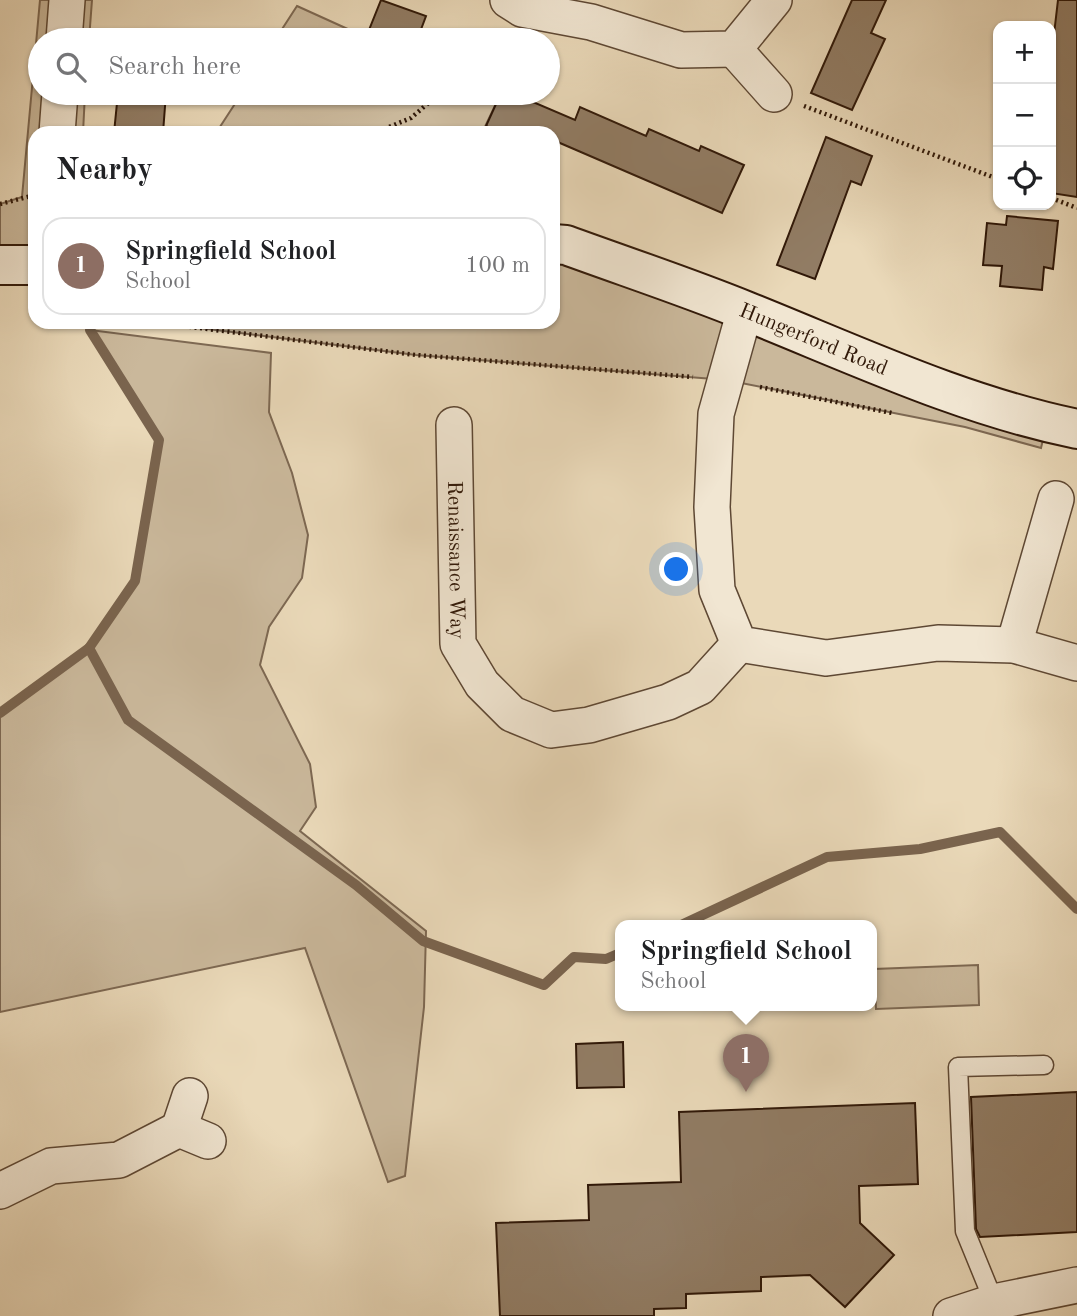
<!DOCTYPE html>
<html lang="en">
<head>
<meta charset="utf-8">
<style>
	body { margin:0; font-family:"Old Standard TT",serif; background:#f6f6f6; color:#202124 }
	.controls { position:absolute; right:21px; top:21px; display:grid; overflow:hidden; border-radius:14px; box-shadow:0 2px 5px #0004 }
	.controls button { width:63px; height:63px; display:grid; place-items:center; padding:0; border:0; border-bottom:2px solid #e0e0e0; background:#fff; color:#202124; font:35px sans-serif }
	.you { position:absolute; left:677px; top:570px; width:24px; height:24px; margin:-18px; border:5px solid #fff; border-radius:50%; background:#1a73e8; box-shadow:0 0 0 10px #1a73e833 }
	.badge { display:grid; place-items:center; width:46px; height:46px; border-radius:50%; background:#ea580c; color:#fff; font-size:23px; font-weight:700 }
	.pin { position:absolute; translate:-50% -58px; filter:drop-shadow(0 2px 4px #0008) }
	.pin::after { content:''; position:absolute; top:37px; width:24px; height:21px; background:inherit; clip-path:polygon(0 0,100% 0,50% 100%) }
	.popup { position:absolute; left:615px; top:920px; width:262px; height:91px; box-sizing:border-box; display:grid; place-content:center; border-radius:14px; background:#fff; filter:drop-shadow(0 2px 5px #0005); font-size:23px; white-space:nowrap; color:#757577 }
	.popup b { font-size:26px; color:#202124 }
	.popup::after { content:''; position:absolute; left:50%; top:100%; margin-left:-14px; border:14px solid transparent; border-top-color:#fff }
	.list { margin:0; padding:0; list-style:none }
	h2 { display:flex; justify-content:space-between; align-items:center; height:91px; margin:0; padding:0 28px; font-size:30px }
	h2 small { font-size:23px; font-weight:400; color:#757577 }
	.list li { display:grid; grid-template-columns:46px 1fr auto; gap:21px; align-items:center; box-sizing:border-box; height:98px; margin:0 14px 14px; padding:0 14px; border:2px solid #e0e0e0; border-radius:21px }
	.list b { display:block; font-size:26px; white-space:nowrap }
	.list p { margin:0; font-size:23px; white-space:nowrap; color:#757577 }
	.list em { font-size:23px; font-style:normal; color:#757577 }
	.icon { flex:none; width:38px; height:38px; fill:none; stroke:currentColor; stroke-width:2; stroke-linecap:round; stroke-linejoin:round }
	.map { position:relative; flex:none; width:1077px; height:1316px; overflow:hidden }
	.search { position:absolute; background:#fff; box-shadow:0 2px 5px #0004; left:28px; top:28px; width:532px; height:77px; display:flex; align-items:center; gap:18px; box-sizing:border-box; padding:0 24px; border-radius:38px; color:#757577; font-size:26px }
	.panel { position:absolute; background:#fff; box-shadow:0 2px 5px #0004; left:28px; top:126px; width:532px; height:203px; border-radius:21px }
	.map>svg:first-child { display:block }
	.green { fill:#cab89b; stroke:#7d6852; stroke-width:2 }
	.lines { fill:none; stroke-linecap:round; stroke-linejoin:round }
	.stream { stroke:#7a644e; stroke-width:10 }
	.building { fill:#917c64; stroke:#301808; stroke-width:2 }
	.lane-casing { stroke:#5e4834; stroke-width:21 }
	.street-casing { stroke:#5e4834; stroke-width:38 }
	.secondary-casing { stroke:#301808; stroke-width:42 }
	.path { stroke:#301808; stroke-width:4.5; stroke-dasharray:2 3.5; stroke-linecap:butt }
	.lane { stroke:#f1e6d2; stroke-width:18 }
	.street { stroke:#f1e6d2; stroke-width:35 }
	.secondary { stroke:#f1e6d2; stroke-width:38 }
	.labels { text-anchor:middle; stroke-width:5; stroke-linejoin:round; paint-order:stroke }
	.street-label { font-size:21px; fill:#301808; stroke:#f1e6d2 }
</style>
</head>
<body>
<div class="map">
<svg width="1077" height="1316" viewBox="0 0 1077 1316">
	<rect width="100%" height="100%" fill="#ead9b9"/>
	<filter id="stains"><feTurbulence type="fractalNoise" baseFrequency=".00286" numOctaves="4"/><feColorMatrix values="0 0 0 0 .2 0 0 0 0 .09 0 0 0 0 .02 0 0 0 .5 -.17"/></filter>
	<radialGradient id="worn" r=".72"><stop offset=".6" stop-color="#630" stop-opacity="0"/><stop offset="1" stop-color="#630" stop-opacity=".3"/></radialGradient>
	<g class="green">
		<polygon points="40,0 92,0 89,40 40,40 40,93 85,93 83,133 35,133 35,265 0,265 0,204 22,197"/>
		<polygon points="297,6 372,40 275,40"/>
		<polygon points="242,93 501,93 482,133 216,133"/>
		<polygon points="553,244 1047,423 1041,448 965,427 726,380 416,355 151,322 553,322"/>
		<polygon points="90,330 271,353 269,412 292,473 308,535 302,578 269,627 260,665 310,764 316,807 300,831 426,931 424,1007 405,1176 388,1182 305,948 0,1012 0,713 89,648 135,581 159,440"/>
		<polygon points="978,965 979,1005 876,1009 874,969"/>
	</g>
	<g class="lines">
		<g class="stream">
			<polyline points="89,648 128,720 356,885 423,941 544,985 574,957 606,959 620,953"/>
			<polyline points="0,713 89,648 135,581 159,440 90,330"/>
			<polyline points="679,926 827,857 920,849 1000,832 1077,909"/>
		</g>
	</g>
	<g class="building">
		<polygon points="381,0 426,16 417,40 365,40"/>
		<polygon points="852,0 886,0 871,33 885,39 852,110 811,93"/>
		<polygon points="1058,0 1077,0 1077,197 1051,193 1051,60"/>
		<polygon points="118,93 166,93 163,133 114,133"/>
		<polygon points="501,93 512,93 575,120 580,107 646,136 649,129 699,151 701,146 744,165 722,213 553,140 553,133 501,133 486,126"/>
		<polygon points="826,137 872,156 861,185 851,181 815,279 777,265"/>
		<polygon points="1007,216 1058,221 1053,269 1044,267 1042,290 1000,286 1002,266 983,265 987,223 1006,225"/>
		<polygon points="623,1042 624,1087 577,1088 576,1044"/>
		<polygon points="1077,1092 1077,1232 980,1237 976,1229 971,1097"/>
		<polygon points="915,1103 918,1184 859,1186 860,1223 894,1255 845,1307 810,1275 761,1277 761,1291 686,1294 686,1308 654,1309 654,1316 500,1316 496,1223 589,1220 588,1185 681,1182 679,1112"/>
	</g>
	<g class="lines">
		<defs>
			<polyline id="lane" points="994,1302 965,1231 958,1067 1044,1065"/>
			<g id="street">
				<polyline points="508,0 522,9 591,22 681,50 734,49 774,0"/>
				<polyline points="64,40 67,0"/>
				<polyline points="734,49 774,94"/>
				<polyline points="57,133 60,93"/>
				<polyline points="745,310 716,414 712,507 717,590 739,644 826,658 938,643 1014,645 1077,663"/>
				<path id="s1" d="M 454,425 L 458,644 L 482,684 L 512,714 L 551,730 L 589,725 L 668,702 L 700,687 L 739,644"/>
				<polyline points="1014,645 1056,499"/>
				<polyline points="190,1096 179,1129 208,1141"/>
				<polyline points="0,1191 51,1166 119,1160 179,1129"/>
				<polyline points="951,1316 994,1302 1077,1285"/>
			</g>
			<g id="secondary">
				<path id="s2" d="M 553,244 L 566,245 C 626,267 687,287 746,311 C 856,355 961,405 1077,429"/>
				<polyline points="0,265 35,265"/>
			</g>
		</defs>
		<use href="#lane" class="lane-casing"/>
		<use href="#street" class="street-casing"/>
		<use href="#secondary" class="secondary-casing"/>
		<g class="path">
			<polyline points="804,106 998,179"/>
			<polyline points="374,133 411,118 440,93"/>
			<polyline points="1051,198 1077,208"/>
			<polyline points="0,204 35,195"/>
			<polyline points="151,322 416,355 693,377"/>
			<polyline points="760,387 892,413"/>
		</g>
		<use href="#lane" class="lane"/>
		<use href="#street" class="street"/>
		<use href="#secondary" class="secondary"/>
	</g>
	<g class="labels">
		<g class="street-label">
			<text dy="7" stroke="none"><textPath href="#s2" startOffset="278">Hungerford Road</textPath></text>
			<text dy="7" stroke="none"><textPath href="#s1" startOffset="135">Renaissance Way</textPath></text>
		</g>
	</g>
	<rect width="100%" height="100%" filter="url(#stains)"/>
	<rect width="100%" height="100%" fill="url(#worn)"/>
</svg>
<div class="controls">
<button>+</button>
<button>−</button>
<button><svg class="icon" aria-label="locate" viewBox="0 0 24 24"><circle cx="12" cy="12" r="6"/><path d="M12 2v4M12 18v4M2 12h4M18 12h4"/></svg></button>
</div>
<div class="you"></div>
<div class="pin badge" style="left:746px;top:1092px;background:#8d6e63">1</div>
<div class="popup"><b>Springfield School</b>School</div>
<div class="search"><svg class="icon" aria-label="search" viewBox="0 0 24 24"><circle cx="10" cy="10" r="6"/><path d="M15 15l6 6"/></svg>Search here</div>
<section class="panel">
<h2>Nearby<small></small></h2>
<ul class="list">
<li><span class="badge" style="background:#8d6e63">1</span><div><b>Springfield School</b><p>School</p></div><em>100 m</em></li>
</ul>
</section>
</div>
</body>
</html>
